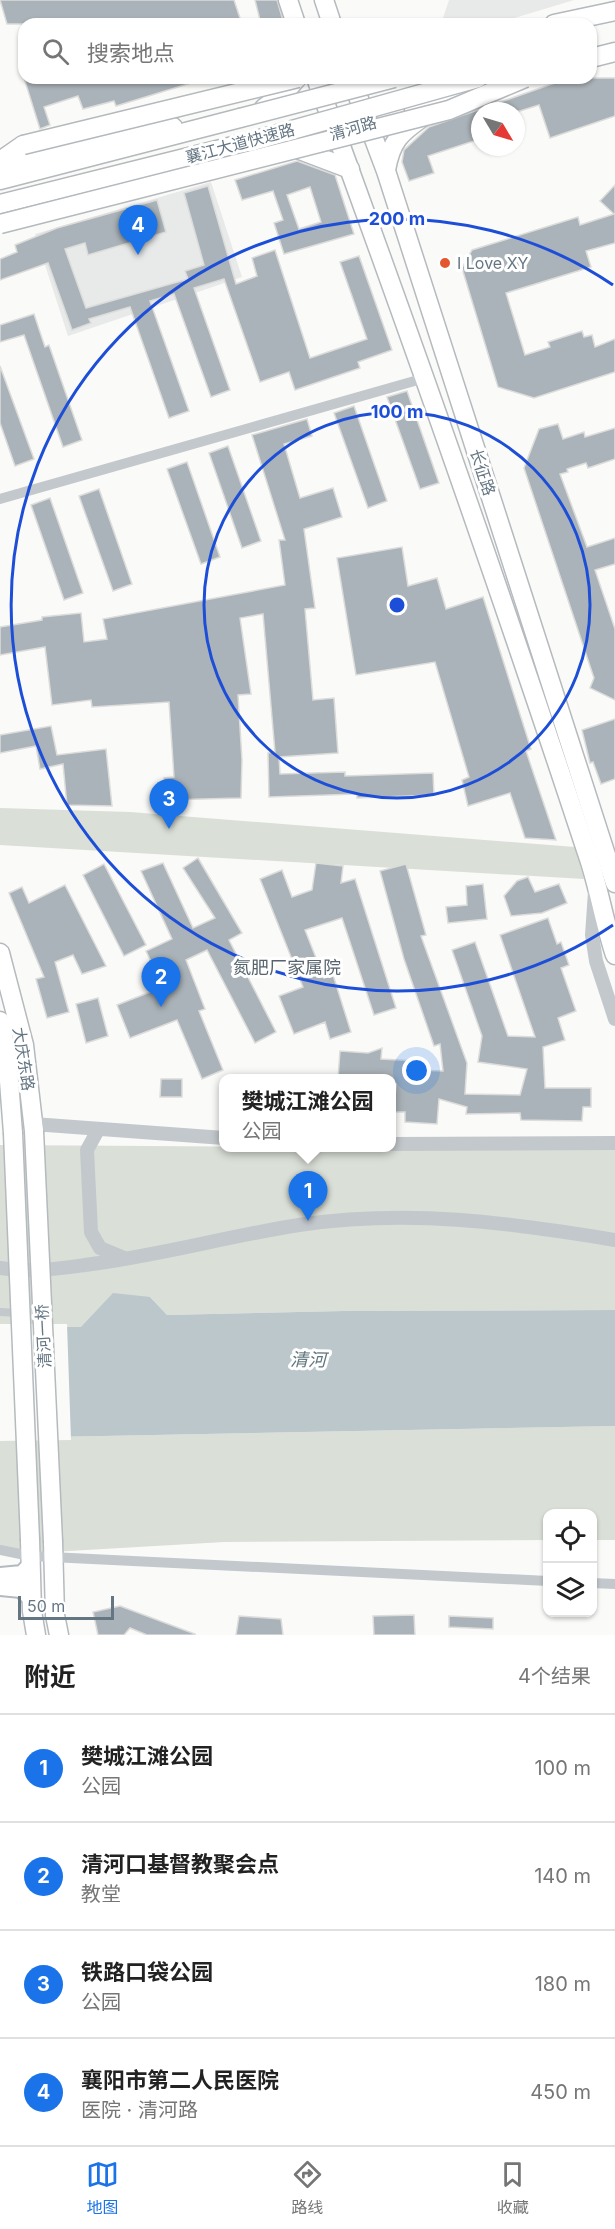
<!DOCTYPE html>
<html lang="zh">
<head>
<meta charset="utf-8">
<style>
	body { margin:0; font-family:Inter,"Noto Sans SC",sans-serif; background:#f2f2f2; color:#222 }
	.controls { position:absolute; right:18px; bottom:18px; display:grid; overflow:hidden; border-radius:12px; box-shadow:0 2px 4px #0004 }
	.controls button { width:54px; height:54px; display:grid; place-items:center; padding:0; border:0; border-bottom:2px solid #e0e0e0; background:#fff; color:#222; font:30px sans-serif }
	.compass { position:absolute; left:471px; top:102px; width:54px; height:54px; border-radius:50%; background:#fff; box-shadow:0 2px 4px #0004; rotate:128deg }
	.scale { position:absolute; left:18px; bottom:15px; width:96px; box-sizing:border-box; padding-left:6px; border:3px solid #657683; border-top:0; font-size:16px; line-height:21px; white-space:nowrap; color:#657683; -webkit-text-stroke:4px #fff; paint-order:stroke }
	.you { position:absolute; left:417px; top:1071px; width:21px; height:21px; margin:-15px; border:4px solid #fff; border-radius:50%; background:#1a73e8; box-shadow:0 0 0 9px #1a73e833 }
	.badge { display:grid; place-items:center; width:39px; height:39px; border-radius:50%; background:#1a73e8; color:#fff; font-size:20px; font-weight:700 }
	.pin { position:absolute; translate:-50% -50px; filter:drop-shadow(0 2px 3px #0008) }
	.pin::after { content:''; position:absolute; top:32px; width:21px; height:18px; background:inherit; clip-path:polygon(0 0,100% 0,50% 100%) }
	.popup { position:absolute; left:219px; top:1074px; width:177px; height:78px; box-sizing:border-box; display:grid; place-content:center; border-radius:12px; background:#fff; filter:drop-shadow(0 2px 4px #0005); font-size:20px; white-space:nowrap; color:#767676 }
	.popup b { font-size:22px; color:#222 }
	.popup::after { content:''; position:absolute; left:50%; top:100%; margin-left:-12px; border:12px solid transparent; border-top-color:#fff }
	.list { margin:0; padding:0; list-style:none }
	h2 { display:flex; justify-content:space-between; align-items:center; height:78px; margin:0; padding:0 24px; font-size:26px }
	h2 small { font-size:20px; font-weight:400; color:#767676 }
	.list li { display:grid; grid-template-columns:39px 1fr auto; gap:18px; align-items:center; box-sizing:border-box; height:108px; padding:0 24px; border-top:2px solid #e0e0e0 }
	.list b { display:block; font-size:22px; white-space:nowrap }
	.list p { margin:0; font-size:20px; white-space:nowrap; color:#767676 }
	.list em { font-size:20px; font-style:normal; color:#767676 }
	.icon { flex:none; width:33px; height:33px; fill:none; stroke:currentColor; stroke-width:2; stroke-linecap:round; stroke-linejoin:round }
	.map { position:relative; flex:none; width:615px; height:1635px; overflow:hidden }
	.search { position:absolute; background:#fff; box-shadow:0 2px 4px #0004; left:18px; right:18px; top:18px; height:66px; display:flex; align-items:center; gap:15px; box-sizing:border-box; padding:0 21px; border-radius:18px; color:#767676; font-size:22px }
	.sheet { height:510px; background:#fff }
	nav { display:flex; justify-content:space-around; align-items:center; box-sizing:border-box; height:84px; border-top:2px solid #e0e0e0; background:#fff; font-size:16px; color:#767676 }
	nav a { display:grid; justify-items:center; gap:3px }
	nav .on { color:#1a73e8 }
	.map>svg:first-child { display:block }
	.built { fill:#e8e9e9 }
	.green { fill:#dadfd7 }
	.water { fill:#bbc7cb }
	.pier { fill:#fafaf8 }
	.building { fill:#aab3b9; stroke:#dcdcda; stroke-width:1.5; fill-rule:evenodd }
	.lines { fill:none; stroke-linecap:round; stroke-linejoin:round }
	.secondary-casing { stroke:#b3babf; stroke-width:20 }
	.primary-casing { stroke:#b5babe; stroke-width:21 }
	.trunk-casing { stroke:#b4b9bd; stroke-width:21 }
	.pedestrian { stroke:#c3c8cc; stroke-width:8 }
	.minor { stroke:#c3c8cc; stroke-width:10 }
	.tertiary { stroke:#c3c8cc; stroke-width:14 }
	.secondary { stroke:#fff; stroke-width:16 }
	.primary { stroke:#fff; stroke-width:18 }
	.trunk { stroke:#fff; stroke-width:18 }
	.primary-bridge-casing { stroke:#b5babe; stroke-width:21; stroke-linecap:butt }
	.trunk-bridge-casing { stroke:#b4b9bd; stroke-width:21; stroke-linecap:butt }
	.primary-bridge { stroke:#fff; stroke-width:18 }
	.trunk-bridge { stroke:#fff; stroke-width:18 }
	.ring { fill:none; stroke:#1d4ed8; stroke-width:3 }
	.poi-dot { fill:#e4572e; stroke:#fff; stroke-width:2 }
	.labels { text-anchor:middle; stroke-width:6; stroke-linejoin:round; paint-order:stroke }
	.street-label { font-size:16px; fill:#657683; stroke:#fff }
	.poi-label { font-size:16px; fill:#657683; stroke:#fff; text-anchor:start }
	.neighbourhood-label { font-size:18px; fill:#57646e; stroke:#fff }
	.water-label { font-size:18px; font-style:italic; fill:#60757c; stroke:#fff }
	.centre { fill:#1d4ed8; stroke:#fff; stroke-width:3 }
	.ring-label { font-size:18px; text-anchor:middle; font-weight:bold; fill:#1d4ed8; stroke:#fff; stroke-width:6; stroke-linejoin:round; paint-order:stroke }
</style>
</head>
<body>
<div class="map">
<svg width="615" height="1635" viewBox="0 0 615 1635">
	<rect width="100%" height="100%" fill="#fafaf8"/>
	<g class="built">
		<polygon points="449,0 574,0 495,24 441,24"/>
		<polygon points="211,182 242,277 68,336 35,234"/>
	</g>
	<g class="green">
		<polygon points="0,808 130,812 575,847 584,879 0,845"/>
		<polygon points="0,1145 615,1149 615,1310 344,1311 167,1315 150,1297 81,1327 0,1327"/>
		<polygon points="615,1426 615,1540 593,1540 592,1514 548,1514 547,1540 224,1542 0,1555 0,1438"/>
	</g>
	<polygon class="water" points="113,1293 150,1297 167,1315 344,1311 615,1310 615,1426 0,1438 0,1327 81,1327"/>
	<polygon class="pier" points="0,1324 67,1324 71,1440 0,1441"/>
	<g class="building">
		<polygon points="0,0 234,0 242,24 7,24"/>
		<polygon points="255,0 277,0 284,24 261,24"/>
		<polygon points="24,78 201,78 201,80 116,106 114,101 83,109 78,96 44,107 50,125 40,129"/>
		<polygon points="569,78 615,78 615,116 550,138 539,105 520,111 480,111 480,139 428,156 434,173 409,181 402,162 404,150 429,127"/>
		<path d="M 297,161 L 335,175 L 354,234 L 284,254 L 274,223 L 283,220 L 273,191 L 242,200 L 235,180 ZM 310,187 L 321,222 L 299,229 L 287,195 Z"/>
		<polygon points="615,185 615,243 586,251 591,267 506,293 525,355 550,347 548,342 582,331 584,337 592,335 595,347 615,339 615,372 534,398 498,387 462,268 472,250 578,217 580,225 614,214 600,201"/>
		<polygon points="208,186 236,284 257,276 252,258 275,250 310,358 367,339 340,262 359,256 392,350 358,362 360,368 295,390 289,372 260,382 224,279 194,288 230,390 211,397 174,294 150,301 189,411 169,418 130,307 89,319 91,323 72,330 48,263 0,280 0,259 17,252 15,245 57,228 157,200 166,232 88,255 85,243 65,249 86,308 188,279 185,271 204,265 184,193"/>
		<polygon points="34,314 45,347 49,345 82,440 63,447 24,335 0,342 0,325"/>
		<polygon points="0,366 34,459 15,466 0,423"/>
		<polygon points="407,391 439,483 420,489 387,397"/>
		<polygon points="354,406 387,501 368,508 334,413"/>
		<polygon points="307,419 312,436 284,444 300,498 333,488 342,517 304,529 315,608 305,609 313,700 334,698 338,753 279,757 280,774 345,772 345,776 433,773 434,795 357,798 357,794 269,797 268,753 275,752 263,614 240,618 251,694 238,695 242,760 241,798 165,800 164,778 174,777 169,702 92,707 91,700 52,705 45,647 0,655 0,627 42,620 42,617 81,613 84,642 107,639 103,619 285,585 279,540 285,540 252,435"/>
		<polygon points="558,424 563,439 584,432 585,437 615,428 615,459 588,468 586,463 567,469 568,472 560,474 587,547 615,538 615,564 595,570 615,629 615,700 590,688 594,678 524,468 539,429"/>
		<polygon points="228,446 261,541 242,548 209,453"/>
		<polygon points="187,462 220,557 201,564 167,469"/>
		<polygon points="99,489 132,584 113,591 79,496"/>
		<polygon points="50,498 83,593 64,600 31,505"/>
		<polygon points="402,547 408,586 437,578 446,609 483,597 531,749 526,751 556,840 525,838 510,793 468,806 462,780 469,777 435,662 356,675 337,558"/>
		<polygon points="615,719 615,779 601,784 593,762 590,763 582,730"/>
		<polygon points="51,726 57,755 106,749 112,806 67,805 63,764 40,769 36,746 0,753 0,735"/>
		<polygon points="198,858 242,933 229,940 276,1032 255,1043 207,950 186,960 205,1009 199,1011 223,1070 202,1079 177,1020 130,1038 117,1005 163,987 146,951 172,939 141,871 163,863 193,928 215,918 183,868"/>
		<polygon points="316,863 343,866 341,883 355,879 396,1008 374,1015 342,918 305,930 324,978 333,975 351,1032 330,1039 325,1022 294,1034 279,996 303,987 260,879 282,870 292,897 312,890"/>
		<polygon points="104,864 146,945 124,956 83,875"/>
		<polygon points="406,864 426,935 421,936 467,1063 465,1094 520,1095 527,1069 478,1062 482,1036 452,950 475,942 508,1036 535,1037 500,935 548,918 557,944 561,942 569,965 561,968 576,1011 558,1018 565,1040 543,1047 545,1088 591,1088 591,1107 583,1107 582,1121 521,1120 520,1113 466,1114 467,1107 439,1099 437,1124 405,1122 405,1112 394,1112 396,1084 392,1084 392,1078 338,1078 340,1051 368,1053 382,1048 381,1059 418,1061 417,1070 443,1071 440,1044 434,1046 404,959 380,871"/>
		<polygon points="528,877 535,892 559,884 567,903 542,913 511,916 504,896 517,881"/>
		<polygon points="483,884 487,919 448,923 446,907 467,905 466,886"/>
		<polygon points="65,885 106,966 82,974 73,955 55,962 69,1012 47,1018 36,979 44,977 9,893 22,887 29,903"/>
		<polygon points="98,998 108,1036 86,1043 76,1004"/>
		<polygon points="161,1079 182,1079 182,1097 160,1097"/>
		<polygon points="120,1606 195,1634 195,1635 147,1635 130,1628 124,1635 98,1635 93,1612"/>
		<polygon points="414,1615 415,1635 374,1635 373,1616"/>
		<polygon points="239,1616 281,1619 283,1635 236,1635"/>
		<polygon points="449,1616 493,1618 493,1629 449,1627"/>
	</g>
	<g class="lines">
		<defs>
			<g id="secondary">
				<polyline points="0,1576 22,1574 30,1566"/>
				<polyline points="0,1587 21,1589 31,1598"/>
			</g>
			<g id="primary">
				<polyline points="288,0 296,24"/>
				<polyline points="324,0 332,24"/>
				<path d="M 316,78 C 411,336 502,595 588,856 C 599,888 604,922 615,955"/>
				<polyline points="351,78 386,171 615,883"/>
				<polyline points="264,108 287,90 297,78"/>
				<polyline points="414,111 471,95"/>
				<polyline points="292,147 350,169"/>
				<polyline points="0,163 173,127"/>
				<path d="M 386,170 C 391,141 400,133 423,117"/>
				<polyline points="0,953 24,1045 34,1131"/>
				<polyline points="0,1021 7,1055 13,1133"/>
				<polyline points="30,1540 32,1611 36,1635"/>
				<polyline points="53,1542 55,1615 59,1635"/>
			</g>
			<g id="trunk">
				<polyline points="554,24 615,11"/>
				<polyline points="591,58 615,52"/>
				<polyline points="0,161 23,145"/>
				<polyline points="0,180 240,118"/>
				<polyline points="0,204 249,142"/>
			</g>
		</defs>
		<use href="#secondary" class="secondary-casing"/>
		<use href="#primary" class="primary-casing"/>
		<use href="#trunk" class="trunk-casing"/>
		<polyline class="pedestrian" points="0,1312 20,1313"/>
		<g class="minor">
			<polyline points="0,499 425,378"/>
			<polyline points="0,1550 30,1556 548,1581"/>
			<polyline points="592,1583 615,1584"/>
		</g>
		<g class="tertiary">
			<polyline points="595,892 592,935 596,961 615,1019"/>
			<polyline points="33,1124 224,1138"/>
			<polyline points="98,1130 87,1150 91,1232 100,1248 124,1258"/>
			<polyline points="392,1144 615,1143"/>
			<path d="M 0,1268 C 29,1273 56,1269 85,1265 C 158,1256 228,1236 299,1225 C 409,1209 506,1222 615,1240"/>
		</g>
		<use href="#secondary" class="secondary"/>
		<use href="#primary" class="primary"/>
		<use href="#trunk" class="trunk"/>
		<defs>
			<g id="primary-bridge">
				<polyline points="34,1131 53,1542"/>
				<polyline points="13,1133 30,1540"/>
			</g>
			<g id="trunk-bridge">
				<polyline points="240,118 394,78"/>
				<polyline points="249,142 478,78"/>
				<polyline points="23,145 298,78"/>
				<polyline points="0,224 449,110 525,78"/>
			</g>
		</defs>
		<use href="#primary-bridge" class="primary-bridge-casing"/>
		<use href="#trunk-bridge" class="trunk-bridge-casing"/>
		<use href="#primary-bridge" class="primary-bridge"/>
		<use href="#trunk-bridge" class="trunk-bridge"/>
	</g>
	<g class="ring">
		<circle cx="397" cy="605" r="193"/>
		<path d="M613 925A386 386 0 1 1 613 285"/>
	</g>
	<circle class="poi-dot" cx="445" cy="263" r="6"/>
	<g class="labels">
		<g class="street-label">
			<text transform="translate(353 128) rotate(-16)" y="6">清河路</text>
			<text transform="translate(240 143) rotate(-15)" y="6">襄江大道快速路</text>
			<text transform="translate(483 472) rotate(72)" y="6">长征路</text>
			<text transform="translate(24 1059) rotate(81)" y="6">大庆东路</text>
			<text transform="translate(43 1336) rotate(-93)" y="6">清河一桥</text>
		</g>
		<g class="poi-label">
			<text x="457" y="269">I Love XY</text>
		</g>
		<g class="neighbourhood-label">
			<text x="287" y="974">氮肥厂家属院</text>
		</g>
		<g class="water-label">
			<text transform="translate(308 1360) rotate(1)" y="6">清河</text>
		</g>
	</g>
	<circle cx="397" cy="605" r="9" class="centre"/>
	<g class="ring-label">
		<text x="397" y="225">200 m</text>
		<text x="397" y="418">100 m</text>
	</g>
</svg>
<div class="controls">
<button><svg class="icon" aria-label="locate" viewBox="0 0 24 24"><circle cx="12" cy="12" r="6"/><path d="M12 2v4M12 18v4M2 12h4M18 12h4"/></svg></button>
<button><svg class="icon" aria-label="layers" viewBox="0 0 24 24"><path d="M12 4l9 5-9 5-9-5zM3 14l9 5 9-5"/></svg></button>
</div>
<svg class="compass" viewBox="-18 -18 36 36"><path d="M0-13l5 13h-10z" fill="#e53935"/><path d="M0 13l5-13h-10z" fill="#767676"/></svg>
<div class="scale">50 m</div>
<div class="you"></div>
<div class="pin badge" style="left:308px;top:1221px">1</div>
<div class="popup"><b>樊城江滩公园</b>公园</div>
<div class="pin badge" style="left:161px;top:1007px">2</div>
<div class="pin badge" style="left:169px;top:829px">3</div>
<div class="pin badge" style="left:138px;top:255px">4</div>
<div class="search"><svg class="icon" aria-label="search" viewBox="0 0 24 24"><circle cx="10" cy="10" r="6"/><path d="M15 15l6 6"/></svg>搜索地点</div>
</div>
<section class="sheet">
<h2>附近<small>4个结果</small></h2>
<ul class="list">
<li><span class="badge">1</span><div><b>樊城江滩公园</b><p>公园</p></div><em>100 m</em></li>
<li><span class="badge">2</span><div><b>清河口基督教聚会点</b><p>教堂</p></div><em>140 m</em></li>
<li><span class="badge">3</span><div><b>铁路口袋公园</b><p>公园</p></div><em>180 m</em></li>
<li><span class="badge">4</span><div><b>襄阳市第二人民医院</b><p>医院 · 清河路</p></div><em>450 m</em></li>
</ul>
</section>
<nav>
<a class="on"><svg class="icon" aria-label="map" viewBox="0 0 24 24"><path d="M3 6l6-2 6 2 6-2v14l-6 2-6-2-6 2zM9 4v14M15 6v14"/></svg>地图</a>
<a><svg class="icon" aria-label="directions" viewBox="0 0 24 24"><path d="M12 3l9 9-9 9-9-9zM9 14v-3h6M13 9l2 2-2 2"/></svg>路线</a>
<a><svg class="icon" aria-label="saved" viewBox="0 0 24 24"><path d="M7 4h10v16l-5-4-5 4z"/></svg>收藏</a>
</nav>
</body>
</html>
